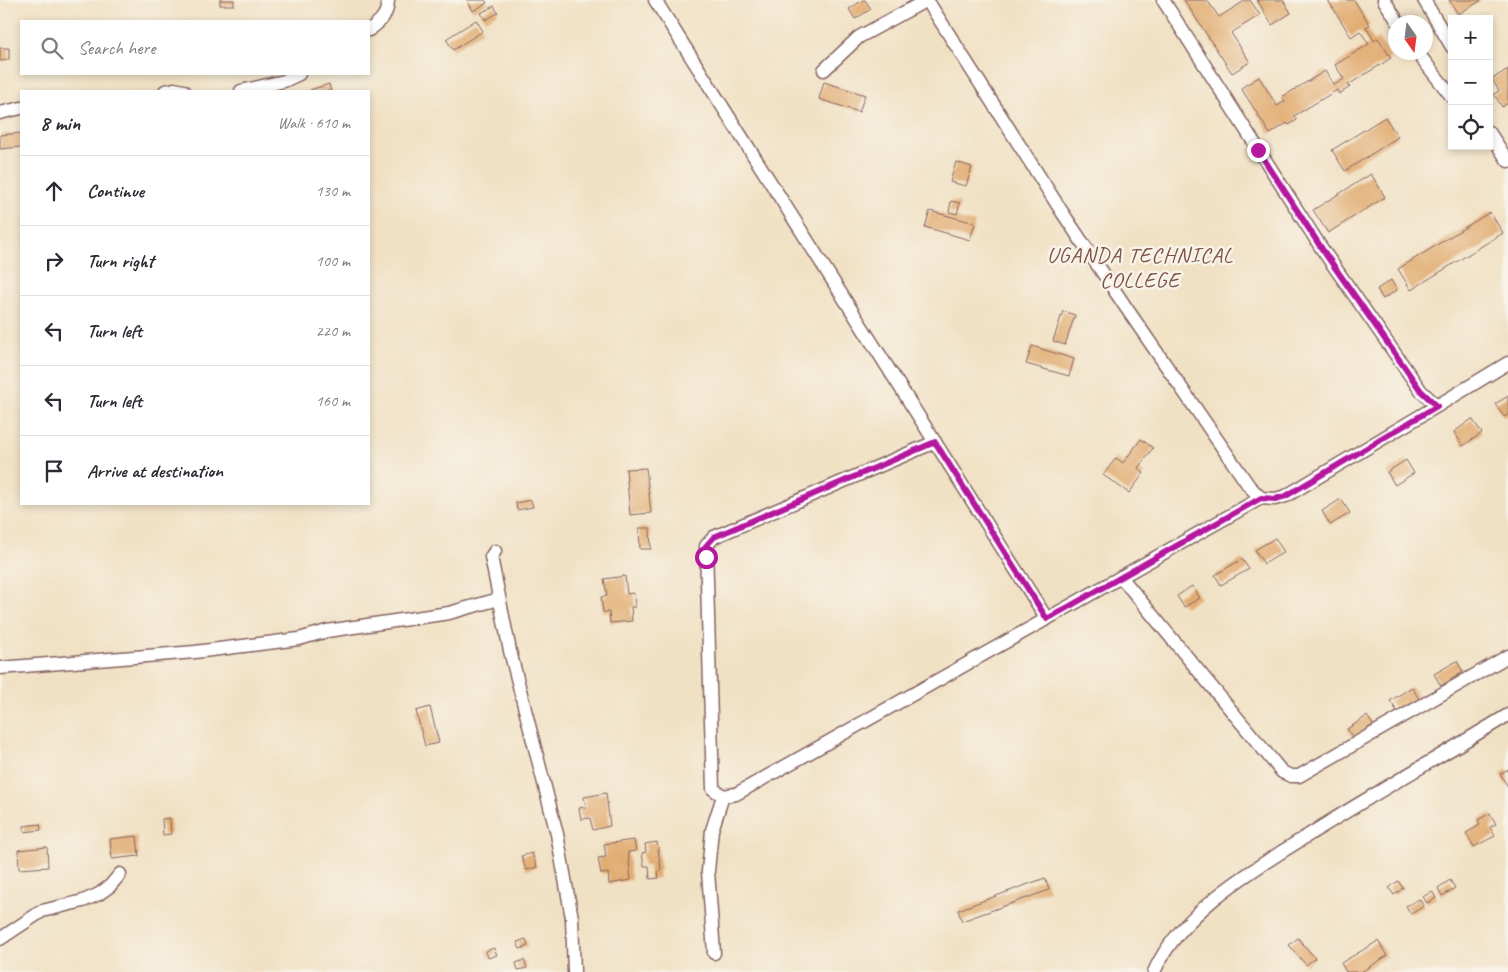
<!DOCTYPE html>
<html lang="en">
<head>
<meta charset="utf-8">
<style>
	body { margin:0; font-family:Caveat,sans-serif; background:#f7f7f7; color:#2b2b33 }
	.controls { position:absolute; right:15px; top:15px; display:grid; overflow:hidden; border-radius:0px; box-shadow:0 2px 8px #0003 }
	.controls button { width:45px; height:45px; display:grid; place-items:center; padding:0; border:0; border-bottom:1px solid #e1e1e2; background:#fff; color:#2b2b33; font:25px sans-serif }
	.compass { position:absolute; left:1388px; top:15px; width:45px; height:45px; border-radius:50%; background:#fff; box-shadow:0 2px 8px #0003; rotate:166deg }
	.stop { position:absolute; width:15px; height:15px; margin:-11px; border:4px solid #b5179e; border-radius:50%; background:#fff }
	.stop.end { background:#b5179e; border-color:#fff; box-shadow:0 1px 5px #0008 }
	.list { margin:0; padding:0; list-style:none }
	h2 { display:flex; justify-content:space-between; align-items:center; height:65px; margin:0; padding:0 20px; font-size:21px }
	h2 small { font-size:16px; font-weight:400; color:#7c7c81 }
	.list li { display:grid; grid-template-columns:32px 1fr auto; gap:15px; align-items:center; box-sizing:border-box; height:70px; padding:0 20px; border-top:1px solid #e1e1e2 }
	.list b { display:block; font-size:19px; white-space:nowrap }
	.list em { font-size:16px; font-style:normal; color:#7c7c81 }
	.icon { flex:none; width:28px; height:28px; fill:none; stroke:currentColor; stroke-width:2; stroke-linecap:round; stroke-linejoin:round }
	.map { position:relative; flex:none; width:1508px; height:972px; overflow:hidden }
	.search { position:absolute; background:#fff; box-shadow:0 2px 8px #0003; left:20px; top:20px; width:350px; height:55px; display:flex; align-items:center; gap:12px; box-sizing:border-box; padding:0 18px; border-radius:0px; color:#7c7c81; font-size:19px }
	.panel { position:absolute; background:#fff; box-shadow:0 2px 8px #0003; left:20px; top:90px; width:350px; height:415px; border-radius:0px }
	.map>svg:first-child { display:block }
	.building { fill:#e2ad73 }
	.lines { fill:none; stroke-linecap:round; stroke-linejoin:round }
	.street-casing { stroke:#846361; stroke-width:15 }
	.street { stroke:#fff; stroke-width:12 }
	.route { stroke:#b5179e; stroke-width:6 }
	.labels { text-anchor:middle; stroke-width:5; stroke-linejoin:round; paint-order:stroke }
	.quarter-label { font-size:22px; letter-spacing:1px; fill:#7f5144; stroke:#f7f3e8 }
</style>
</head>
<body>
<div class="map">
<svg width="1508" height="972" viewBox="0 0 1508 972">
	<rect width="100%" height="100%" fill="#f7f3e8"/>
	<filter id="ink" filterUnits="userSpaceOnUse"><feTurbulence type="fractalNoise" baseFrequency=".02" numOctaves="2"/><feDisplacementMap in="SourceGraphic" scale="10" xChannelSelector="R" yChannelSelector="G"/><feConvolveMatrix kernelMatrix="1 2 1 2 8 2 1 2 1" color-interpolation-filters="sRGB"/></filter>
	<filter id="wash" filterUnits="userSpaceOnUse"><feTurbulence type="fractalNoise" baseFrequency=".0096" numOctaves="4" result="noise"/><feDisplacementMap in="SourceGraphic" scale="20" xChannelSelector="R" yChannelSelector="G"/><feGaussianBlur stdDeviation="1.12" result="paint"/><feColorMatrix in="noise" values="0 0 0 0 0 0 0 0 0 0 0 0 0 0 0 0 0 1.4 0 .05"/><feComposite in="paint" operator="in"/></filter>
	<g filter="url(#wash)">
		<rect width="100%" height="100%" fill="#f1e1c4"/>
		<g id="blocks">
			<g class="building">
				<rect x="220" y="0" width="14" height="5"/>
				<polygon points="467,0 485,0 487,3 473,11"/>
				<polygon points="863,0 865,0 871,9 855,19 849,9"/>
				<polygon points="1184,0 1207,0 1219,17 1246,0 1250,0 1260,15 1231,33 1250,62 1232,73"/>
				<polygon points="1257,0 1283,0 1291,13 1272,25"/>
				<polygon points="1328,0 1354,0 1370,25 1366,27 1374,41 1378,38 1391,58 1348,85 1350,87 1339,94 1337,90 1294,116 1297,120 1289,125 1287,123 1270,134 1241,88 1259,77 1277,106 1285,101 1282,97 1325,71 1334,85 1344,79 1335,65 1369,44 1360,31 1351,37"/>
				<polygon points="1449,0 1482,0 1458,14"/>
				<polygon points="494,6 498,13 485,20 481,13"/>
				<polygon points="476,20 483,31 453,50 446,39"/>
				<polygon points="0,48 9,48 9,60 0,61"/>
				<polygon points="1508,69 1508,103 1502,107 1494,94 1499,91 1492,79"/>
				<polygon points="824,82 865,95 859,112 819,99"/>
				<polygon points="329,84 331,91 311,91 310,90"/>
				<polygon points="1385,117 1398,137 1345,171 1332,150"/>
				<polygon points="21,133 21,147 0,149 0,135"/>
				<polygon points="956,162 972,167 966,186 950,182"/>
				<polygon points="1371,174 1385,197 1328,233 1313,210"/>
				<polygon points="951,201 960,203 957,214 949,212"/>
				<polygon points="930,211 975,223 970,240 925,227"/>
				<polygon points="1490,212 1503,233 1411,290 1398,269"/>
				<polygon points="1391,280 1397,290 1383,299 1377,289"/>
				<polygon points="1063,311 1075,315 1065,345 1053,341"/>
				<polygon points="1032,346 1074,359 1069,376 1026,364"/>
				<polygon points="1508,396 1508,415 1504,417 1495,404"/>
				<polygon points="1472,419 1482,433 1463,446 1454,432"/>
				<polygon points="1141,439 1153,448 1138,468 1144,473 1129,493 1103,475 1116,458 1123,463"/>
				<polygon points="1406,460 1414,473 1395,485 1387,472"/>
				<polygon points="646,468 651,513 630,515 626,469"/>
				<polygon points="1341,499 1350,513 1330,525 1322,511"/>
				<polygon points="531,500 533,507 517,510 516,503"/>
				<polygon points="639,528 650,528 651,549 640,549"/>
				<polygon points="1275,538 1284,552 1264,564 1255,550"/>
				<polygon points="1242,559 1249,569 1221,585 1215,575"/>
				<polygon points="625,576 627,594 634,593 635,607 631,607 632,621 610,623 609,612 603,612 601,597 607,596 604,579"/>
				<polygon points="1192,586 1200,598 1184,607 1177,596"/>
				<polygon points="1457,661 1463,672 1441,686 1434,674"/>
				<polygon points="1412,687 1420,701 1399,714 1390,701"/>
				<polygon points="430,707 439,743 425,746 416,711"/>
				<polygon points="1367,716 1373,725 1353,738 1347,729"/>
				<polygon points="1508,769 1508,787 1500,774"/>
				<polygon points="606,793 610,826 593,830 590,818 581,819 579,808 586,807 584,797"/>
				<polygon points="1490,813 1496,824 1490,827 1495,836 1474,847 1466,833 1480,825 1478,820"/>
				<polygon points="170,818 171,834 163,835 162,819"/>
				<polygon points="40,824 41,830 24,832 24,826"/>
				<polygon points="137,836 139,856 112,859 110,839"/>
				<polygon points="634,840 636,851 628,852 631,880 609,884 608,873 601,874 598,858 606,857 604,844"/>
				<polygon points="657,842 661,870 658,871 659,878 650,879 649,866 644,866 642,853 646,852 645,844"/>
				<polygon points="47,847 48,867 19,869 18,850"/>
				<polygon points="532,853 537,867 526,870 521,856"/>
				<polygon points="1045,878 1049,890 962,921 958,910"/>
				<polygon points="1450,880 1455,888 1442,896 1438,888"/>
				<polygon points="1398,881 1403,888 1394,895 1389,888"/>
				<polygon points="1432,891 1436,898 1427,903 1423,897"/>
				<polygon points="1419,899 1424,906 1411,914 1406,906"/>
				<polygon points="1298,938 1315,958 1306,965 1289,945"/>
				<polygon points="526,939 528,946 520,949 517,942"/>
				<polygon points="1378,941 1387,956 1361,972 1346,972 1341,963"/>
				<polygon points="494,948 497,955 488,958 486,951"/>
				<polygon points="524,960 527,968 518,970 516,963"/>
			</g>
		</g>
	</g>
	<g filter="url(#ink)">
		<use href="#blocks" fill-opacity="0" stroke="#846361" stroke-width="1"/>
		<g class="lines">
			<defs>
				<g id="street">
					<polyline points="655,0 1047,619"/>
					<polyline points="927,0 1062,212 1127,309 1249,486 1261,498 1275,499 1286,496 1437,406"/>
					<polyline points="1163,0 1322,249 1421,391 1437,406 1508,363"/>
					<polyline points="1384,0 1398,22"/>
					<polyline points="1424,0 1452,47"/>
					<path d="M 369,30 C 380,22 388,15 388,0"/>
					<polyline points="1417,52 1452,97"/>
					<polyline points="824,70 859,37 927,0"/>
					<polyline points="165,91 174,89 184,91"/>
					<polyline points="241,91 284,81 299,74"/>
					<polyline points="0,113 21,108"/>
					<polyline points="1489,132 1508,161"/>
					<polyline points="935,442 714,537 706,546 713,789 723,796 736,794 1261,498"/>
					<polyline points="495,551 491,557 510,651 557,834 572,918 574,972"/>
					<polyline points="1121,577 1282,772 1291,776 1299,776 1508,656"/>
					<polyline points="0,668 195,652 299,639 327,631 449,613 499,599"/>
					<polyline points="0,939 42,911 83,901 99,894 110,886 120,874"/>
					<polyline points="714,953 708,871 712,830 723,796"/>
					<path d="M 1154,972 C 1180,912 1254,869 1307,836 C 1373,794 1441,756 1508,715"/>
				</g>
			</defs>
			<use href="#street" class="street-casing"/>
			<use href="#street" class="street"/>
		</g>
	</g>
	<g class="lines" filter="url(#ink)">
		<polyline class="route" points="706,557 706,546 714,537 935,442 1047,619 1261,498 1275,499 1286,496 1437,406 1421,391 1322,249 1258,150"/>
	</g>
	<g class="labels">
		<g class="quarter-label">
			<text x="1140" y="262">UGANDA TECHNICAL<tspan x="1140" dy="25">COLLEGE</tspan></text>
		</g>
	</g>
</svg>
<div class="controls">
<button>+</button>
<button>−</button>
<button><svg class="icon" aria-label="locate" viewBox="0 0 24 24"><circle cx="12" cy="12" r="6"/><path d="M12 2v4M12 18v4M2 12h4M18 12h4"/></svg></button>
</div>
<svg class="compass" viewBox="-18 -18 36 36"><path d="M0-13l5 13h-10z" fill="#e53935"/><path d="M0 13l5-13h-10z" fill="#7c7c81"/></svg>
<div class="stop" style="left:706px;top:557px"></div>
<div class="stop end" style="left:1258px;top:150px"></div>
<div class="search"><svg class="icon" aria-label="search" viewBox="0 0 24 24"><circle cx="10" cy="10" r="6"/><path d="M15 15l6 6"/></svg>Search here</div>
<section class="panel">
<h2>8 min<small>Walk · 610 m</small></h2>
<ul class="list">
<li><svg class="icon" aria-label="ahead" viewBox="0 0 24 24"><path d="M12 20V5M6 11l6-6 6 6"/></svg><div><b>Continue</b></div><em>130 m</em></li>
<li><svg class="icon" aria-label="right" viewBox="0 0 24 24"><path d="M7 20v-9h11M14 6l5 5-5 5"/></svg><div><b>Turn right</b></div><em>100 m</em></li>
<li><svg class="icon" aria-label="left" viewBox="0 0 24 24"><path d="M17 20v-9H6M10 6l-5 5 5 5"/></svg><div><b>Turn left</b></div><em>220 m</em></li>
<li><svg class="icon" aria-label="left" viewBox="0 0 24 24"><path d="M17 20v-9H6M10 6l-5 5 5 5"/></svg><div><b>Turn left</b></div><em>160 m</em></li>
<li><svg class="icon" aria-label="arrive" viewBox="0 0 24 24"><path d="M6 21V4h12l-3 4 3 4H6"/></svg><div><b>Arrive at destination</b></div></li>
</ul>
</section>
</div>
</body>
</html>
